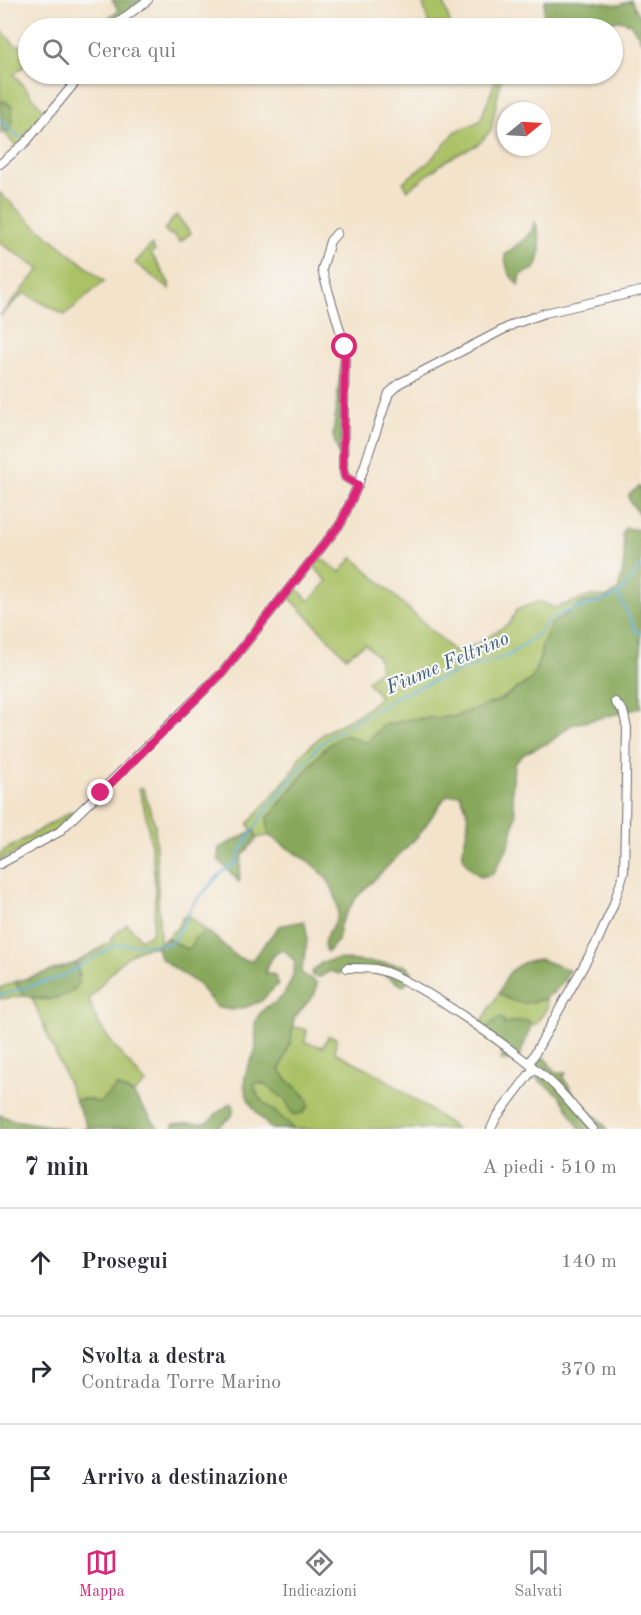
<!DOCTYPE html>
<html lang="it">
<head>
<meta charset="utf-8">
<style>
	body { margin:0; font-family:"Old Standard TT",serif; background:#f2f2f3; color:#2b2b33 }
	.compass { position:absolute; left:497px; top:102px; width:54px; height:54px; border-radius:50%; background:#fff; box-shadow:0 2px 4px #0004; rotate:72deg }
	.stop { position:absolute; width:18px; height:18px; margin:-14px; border:4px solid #db2777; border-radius:50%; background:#fff }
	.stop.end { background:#db2777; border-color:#fff; box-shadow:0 2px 6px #0008 }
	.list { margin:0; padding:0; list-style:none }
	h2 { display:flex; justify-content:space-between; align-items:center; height:78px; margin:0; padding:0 24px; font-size:26px }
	h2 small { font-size:20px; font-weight:400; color:#7c7c81 }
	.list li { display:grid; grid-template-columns:39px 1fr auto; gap:18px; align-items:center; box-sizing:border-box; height:108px; padding:0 24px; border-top:2px solid #e1e1e2 }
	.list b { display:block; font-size:22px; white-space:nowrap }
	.list p { margin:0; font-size:20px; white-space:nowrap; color:#7c7c81 }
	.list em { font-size:20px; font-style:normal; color:#7c7c81 }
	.icon { flex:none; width:33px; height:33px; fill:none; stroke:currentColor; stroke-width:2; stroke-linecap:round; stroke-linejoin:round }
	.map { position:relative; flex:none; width:641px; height:1129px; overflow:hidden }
	.search { position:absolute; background:#fff; box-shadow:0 2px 4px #0004; left:18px; right:18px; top:18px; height:66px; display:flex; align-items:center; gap:15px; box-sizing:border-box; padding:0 21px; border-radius:33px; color:#7c7c81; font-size:22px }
	.sheet { height:402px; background:#fff }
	nav { display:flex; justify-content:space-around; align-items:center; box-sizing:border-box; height:84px; border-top:2px solid #e1e1e2; background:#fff; font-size:16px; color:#7c7c81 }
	nav a { display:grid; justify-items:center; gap:3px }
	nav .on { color:#db2777 }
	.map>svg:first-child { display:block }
	.green { fill:#aac165; stroke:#667250; stroke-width:1.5 }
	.forest { fill:#87a75a; stroke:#54644a; stroke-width:1.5 }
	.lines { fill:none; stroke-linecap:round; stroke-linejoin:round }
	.stream { stroke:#5badd6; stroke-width:2 }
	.street-casing { stroke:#6b666d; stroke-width:10 }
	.street { stroke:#fff; stroke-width:8 }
	.route { stroke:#db2777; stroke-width:8 }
	.labels { text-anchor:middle; stroke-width:4.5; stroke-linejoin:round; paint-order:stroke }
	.water-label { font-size:20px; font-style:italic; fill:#395a79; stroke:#f6f6f2 }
</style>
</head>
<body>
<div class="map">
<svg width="641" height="1129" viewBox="0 0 641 1129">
	<rect width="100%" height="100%" fill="#f6f6f2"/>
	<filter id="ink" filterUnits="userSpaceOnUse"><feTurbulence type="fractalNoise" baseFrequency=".0167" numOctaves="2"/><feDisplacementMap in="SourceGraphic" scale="12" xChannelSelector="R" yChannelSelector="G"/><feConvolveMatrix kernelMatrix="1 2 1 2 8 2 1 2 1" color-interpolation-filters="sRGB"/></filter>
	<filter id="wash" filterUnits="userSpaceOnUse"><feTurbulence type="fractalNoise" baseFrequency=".008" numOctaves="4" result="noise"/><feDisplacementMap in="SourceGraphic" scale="24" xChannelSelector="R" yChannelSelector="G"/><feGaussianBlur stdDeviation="1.35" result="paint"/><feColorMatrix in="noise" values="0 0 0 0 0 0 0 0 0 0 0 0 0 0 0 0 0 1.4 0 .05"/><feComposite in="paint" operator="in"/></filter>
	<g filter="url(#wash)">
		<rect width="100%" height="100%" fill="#f3e3cb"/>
		<g class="green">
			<polygon points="422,0 443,0 451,26 430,28"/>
			<polygon points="0,29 15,45 22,46 28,56 28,63 14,74 44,111 50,111 17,148 5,133 10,130 12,107 7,102 0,101"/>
			<polygon points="498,74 502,74 491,130 479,144 447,160 408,190 403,182 429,162 456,131 480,121"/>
			<polygon points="0,193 31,222 104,281 65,315 24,293 0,316 40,269 0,243"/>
			<polygon points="176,215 191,233 180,242 173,234 170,235 164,230"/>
			<polygon points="151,245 155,250 151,253 169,283 169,289 135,263"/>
			<polygon points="319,557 340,572 353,557 456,653 479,643 510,623 516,610 540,601 554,608 591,596 610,597 602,601 584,602 552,624 542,645 540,659 531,680 500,700 453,717 410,719 366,743 324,749 267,819 269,836 257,838 248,824 294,770 300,756 324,733 363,712 380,697 367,681 380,669 378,657 365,644 346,657 288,596 296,587 309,601 327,582 313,565"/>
			<path d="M 139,788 L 143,788 L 155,825 L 160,942 L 157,947 C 128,944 107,979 89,999 C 97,1032 124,1057 146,1083 L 133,1094 L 117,1086 L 100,1103 L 86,1099 L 75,1100 L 32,998 L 49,1000 L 80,976 L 76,963 L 112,941 L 111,938 L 127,924 L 141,939 L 151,934 C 161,896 150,825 139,788 Z"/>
			<polygon points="72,811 74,815 56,831 0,861 0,853"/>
			<polygon points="190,916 206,931 195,939 192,947 186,949 166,938 177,928 183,917"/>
			<polygon points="15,982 24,996 0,999 0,988"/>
			<polygon points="500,991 500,994 533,1002 546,999 547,1008 537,1023 531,1026 529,1021 509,1022 504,1026 504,1020 499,1018 486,1031 479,1026"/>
			<path d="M 292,1026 L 307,1030 L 305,1042 L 323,1047 L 328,1036 L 336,1038 L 335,1052 L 379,1075 L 457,1129 L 293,1129 C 282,1113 255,1104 254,1083 C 265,1081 289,1099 290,1110 L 306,1096 L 283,1077 L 280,1069 L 291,1041 Z"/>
		</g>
		<g class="forest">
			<polygon points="112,0 142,0 105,28 100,28 110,16 119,11"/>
			<path d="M 545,0 L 581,0 L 620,5 L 631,0 L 641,19 L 641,41 C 624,3 607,29 579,28 L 576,23 L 542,28 Z"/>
			<polygon points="0,101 7,102 12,107 12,127 1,134"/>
			<path d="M 535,222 C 541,237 543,255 535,269 L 521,274 L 519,285 C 509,276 506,269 505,255 L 530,234 Z"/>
			<polygon points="343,349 341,461 333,436"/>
			<polygon points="639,487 641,488 641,517 629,500 629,494"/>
			<path d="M 625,528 L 641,530 L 641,708 L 571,725 L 550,742 L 525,753 L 514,764 L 512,794 L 516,815 L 509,845 L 493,874 L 481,877 C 446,853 473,842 467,812 C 466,806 462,800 460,794 L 446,796 L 418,836 L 355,899 L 340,924 L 338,941 L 327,952 C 317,938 337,927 338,914 C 338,903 334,891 329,882 C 316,862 288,849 269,836 L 267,819 L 324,749 L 344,734 L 366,743 L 382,726 L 410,719 L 453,717 L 500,700 L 531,680 L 540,659 L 542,645 L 552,624 L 584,602 L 602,601 L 618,590 C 623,572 627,553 622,535 Z"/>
			<polygon points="254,830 257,838 242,856 239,882 218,859 219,848"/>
			<path d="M 304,921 C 311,940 304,954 301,973 L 317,983 L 315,994 L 294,1018 L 291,1041 L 280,1069 C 286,1085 305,1088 309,1105 L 303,1113 L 293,1115 L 286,1100 L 263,1083 L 254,1083 C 255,1104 282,1113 293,1129 L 271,1129 C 257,1113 239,1096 246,1073 C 248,1064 255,1056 256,1047 C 258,1030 248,1026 264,1009 C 267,1005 272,1005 276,1002 C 288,994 294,975 295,962 L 283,949 C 273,954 269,962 265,972 L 275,975 L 278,984 L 261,1001 L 246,1007 L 231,1010 L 216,1007 L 199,985 L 160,958 L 157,947 L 166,938 L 186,949 L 192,947 L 194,939 L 206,931 C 221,938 234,963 252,960 L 279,926 Z"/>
			<path d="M 339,959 C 361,962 382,963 404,965 L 412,972 L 412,978 L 403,986 L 383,974 L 345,968 L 339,974 L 330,971 L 320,977 L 312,976 L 312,972 L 322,962 Z"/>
			<path d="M 540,959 L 569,970 C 558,998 526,1014 500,994 C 504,972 518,961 540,959 Z"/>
			<path d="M 76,963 C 89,1000 50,1002 24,996 L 15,982 Z"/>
			<polygon points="499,1018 504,1020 504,1025 509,1022 529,1021 531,1026 518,1061 501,1061 504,1047 486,1031 488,1026"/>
			<path d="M 538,1057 L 545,1058 L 555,1072 L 566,1073 L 563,1078 C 571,1088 577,1101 586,1109 C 594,1116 602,1119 607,1129 L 580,1129 L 560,1096 L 532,1075 L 531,1068 Z"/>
			<polygon points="117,1086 133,1094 159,1129 80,1129 88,1128 75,1100 86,1099 100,1103"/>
			<path d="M 231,1103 L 234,1107 L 232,1116 L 216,1129 L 172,1129 L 174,1124 C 185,1122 197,1125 209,1122 L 216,1114 Z"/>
			<polygon points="0,1115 14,1120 67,1129 0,1129"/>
		</g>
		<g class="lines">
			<g class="stream">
				<polyline points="0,120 20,138"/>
				<polyline points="619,596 636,631 641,634"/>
				<polyline points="0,995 61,977 115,945 169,944 176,937 193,904 222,872 237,863 239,853 262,816 319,745 331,736 400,695 461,670 510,655 540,632 546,623 562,613 619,595 641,566"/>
			</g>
		</g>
	</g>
	<g filter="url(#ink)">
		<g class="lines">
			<defs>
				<g id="street">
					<polyline points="110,28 148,0"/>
					<polyline points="0,164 26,142 82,74"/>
					<polyline points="337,233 330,241 322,270 345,347 343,468 345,477 358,485"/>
					<polyline points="0,864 59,832 223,672 341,523 358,485 389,393 400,383 514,324 545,313 641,291"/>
					<path d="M 347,968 C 356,968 366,968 375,969 C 411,975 528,1059 556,1087 C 569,1101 580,1115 593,1129"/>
					<polyline points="529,1064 598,940 613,906 624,872 627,728 623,711 615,702"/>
					<polyline points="491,1129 496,1118 534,1068"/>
				</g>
			</defs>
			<use href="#street" class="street-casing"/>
			<use href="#street" class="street"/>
		</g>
	</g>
	<g class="lines" filter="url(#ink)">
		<polyline class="route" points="101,793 223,672 341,523 358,485 345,477 343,468 345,347"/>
	</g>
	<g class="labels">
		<g class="water-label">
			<text transform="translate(447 662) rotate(-23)" y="7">Fiume Feltrino</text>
		</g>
	</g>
</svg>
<svg class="compass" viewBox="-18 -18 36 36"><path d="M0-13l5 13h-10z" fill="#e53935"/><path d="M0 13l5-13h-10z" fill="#7c7c81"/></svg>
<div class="stop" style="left:345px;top:347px"></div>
<div class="stop end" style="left:101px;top:793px"></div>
<div class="search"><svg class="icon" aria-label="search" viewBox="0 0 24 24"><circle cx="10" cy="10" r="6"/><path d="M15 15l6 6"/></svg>Cerca qui</div>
</div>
<section class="sheet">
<h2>7 min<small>A piedi · 510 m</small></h2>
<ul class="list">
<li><svg class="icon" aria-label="ahead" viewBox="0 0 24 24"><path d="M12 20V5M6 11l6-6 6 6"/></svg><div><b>Prosegui</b></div><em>140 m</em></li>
<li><svg class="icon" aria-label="right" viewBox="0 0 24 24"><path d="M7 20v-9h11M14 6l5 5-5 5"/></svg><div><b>Svolta a destra</b><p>Contrada Torre Marino</p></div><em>370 m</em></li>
<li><svg class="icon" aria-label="arrive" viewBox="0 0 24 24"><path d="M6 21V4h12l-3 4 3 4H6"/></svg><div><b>Arrivo a destinazione</b></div></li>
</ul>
</section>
<nav>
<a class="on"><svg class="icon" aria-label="map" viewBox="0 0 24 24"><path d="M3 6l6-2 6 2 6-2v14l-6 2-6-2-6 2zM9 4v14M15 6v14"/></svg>Mappa</a>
<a><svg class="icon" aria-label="directions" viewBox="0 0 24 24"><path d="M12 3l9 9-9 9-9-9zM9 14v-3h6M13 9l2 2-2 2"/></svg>Indicazioni</a>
<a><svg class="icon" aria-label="saved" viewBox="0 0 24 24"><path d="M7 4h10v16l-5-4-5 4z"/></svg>Salvati</a>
</nav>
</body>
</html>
